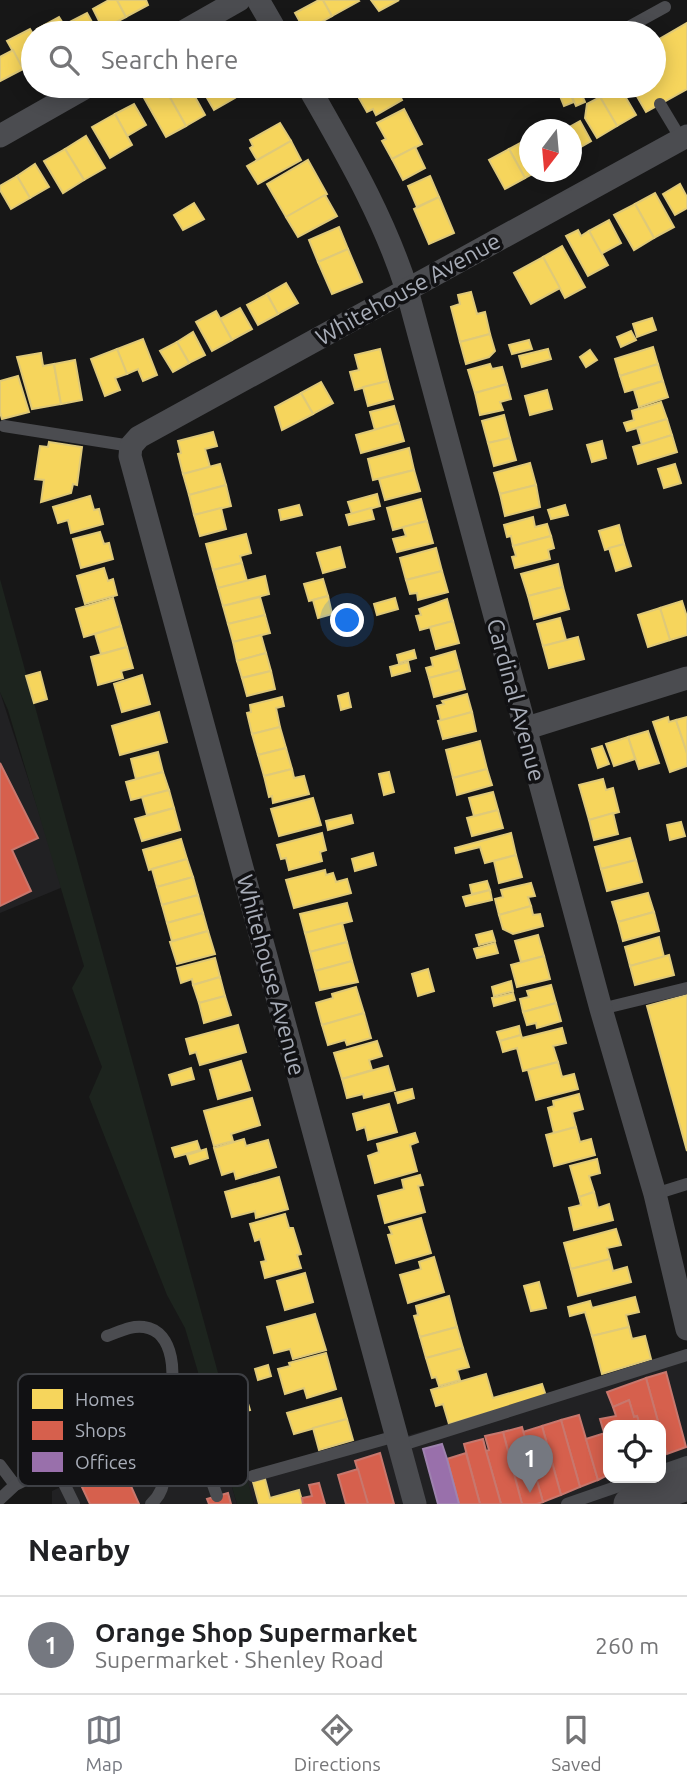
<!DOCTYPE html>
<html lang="en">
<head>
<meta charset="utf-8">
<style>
	body { margin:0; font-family:Ubuntu,sans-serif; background:#f2f2f2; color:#202124 }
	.controls { position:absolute; right:21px; bottom:21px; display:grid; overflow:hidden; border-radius:14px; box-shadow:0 4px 18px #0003 }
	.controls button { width:63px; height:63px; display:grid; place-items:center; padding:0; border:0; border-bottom:2px solid #e0e0e0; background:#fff; color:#202124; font:35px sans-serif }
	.compass { position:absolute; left:519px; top:119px; width:63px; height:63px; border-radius:50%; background:#fff; box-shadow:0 4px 18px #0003; rotate:196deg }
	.you { position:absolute; left:348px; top:621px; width:24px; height:24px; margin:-18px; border:5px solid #fff; border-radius:50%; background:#1a73e8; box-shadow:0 0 0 10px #1a73e833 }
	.badge { display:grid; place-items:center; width:46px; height:46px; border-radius:50%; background:#757880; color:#fff; font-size:23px; font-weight:700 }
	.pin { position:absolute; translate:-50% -58px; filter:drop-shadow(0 2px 4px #0008) }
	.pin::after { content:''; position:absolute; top:37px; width:24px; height:21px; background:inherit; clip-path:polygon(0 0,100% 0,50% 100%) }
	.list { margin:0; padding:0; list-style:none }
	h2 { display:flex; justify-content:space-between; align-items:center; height:91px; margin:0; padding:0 28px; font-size:30px }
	h2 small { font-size:23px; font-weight:400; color:#757577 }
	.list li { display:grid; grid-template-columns:46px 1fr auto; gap:21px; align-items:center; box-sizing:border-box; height:98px; padding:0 28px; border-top:2px solid #e0e0e0 }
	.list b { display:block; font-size:26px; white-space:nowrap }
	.list p { margin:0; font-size:23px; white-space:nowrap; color:#757577 }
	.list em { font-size:23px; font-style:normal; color:#757577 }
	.icon { flex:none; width:38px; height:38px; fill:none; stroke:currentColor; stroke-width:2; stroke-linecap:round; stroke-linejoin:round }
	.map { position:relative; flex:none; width:687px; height:1504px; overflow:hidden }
	.search { position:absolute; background:#fff; box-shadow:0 4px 18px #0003; left:21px; right:21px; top:21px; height:77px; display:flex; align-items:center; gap:18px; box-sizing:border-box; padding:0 24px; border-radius:38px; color:#757577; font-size:26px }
	.sheet { height:189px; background:#fff }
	nav { display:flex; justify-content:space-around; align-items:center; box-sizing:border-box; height:98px; border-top:2px solid #e0e0e0; background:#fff; font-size:19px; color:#757577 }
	nav a { display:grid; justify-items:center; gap:4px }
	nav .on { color:#757880 }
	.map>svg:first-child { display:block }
	.built { fill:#212123; fill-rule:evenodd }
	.green { fill:#1d241e }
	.homes { fill:#f6d55c; stroke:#dfc978; stroke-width:2 }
	.shops { fill:#d6604d; stroke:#c8776d; stroke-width:2 }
	.offices { fill:#9970ab; stroke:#9e82af; stroke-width:2 }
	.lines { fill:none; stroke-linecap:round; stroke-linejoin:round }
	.service { stroke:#4b4c50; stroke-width:12 }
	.minor { stroke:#4b4c50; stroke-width:23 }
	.secondary { stroke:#4a4a4e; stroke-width:33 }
	.labels { text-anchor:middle; stroke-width:7; stroke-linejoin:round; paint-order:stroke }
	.street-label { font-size:23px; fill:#a8adb8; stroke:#111113 }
	.key { fill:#111113; stroke:#3e4045; stroke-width:2 }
	.key-label { font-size:19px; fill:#a8adb8 }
</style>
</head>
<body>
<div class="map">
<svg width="687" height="1504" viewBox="0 0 687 1504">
	<rect width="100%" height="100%" fill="#171717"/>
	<g class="built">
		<polygon points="0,692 63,887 0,913"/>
		<path d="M 687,1349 L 687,1504 L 254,1504 L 247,1480 L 546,1397 ZM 608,1425 L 661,1425 L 661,1478 L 608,1478 Z"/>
		<polygon points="211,1416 237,1504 52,1504 52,1491"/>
	</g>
	<polygon class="green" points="0,579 254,1504 237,1504 185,1328 167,1295 89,1097 102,1067 72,988 84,966 8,710 0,692"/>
	<g class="homes">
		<polygon points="109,0 117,0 126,17 103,29 93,9"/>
		<polygon points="117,0 146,0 148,5 126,17"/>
		<polygon points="319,0 323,0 332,16 305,31 295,13"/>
		<polygon points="323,0 358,0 359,1 332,16"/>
		<polygon points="371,0 399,0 379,11"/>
		<polygon points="87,13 98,33 69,33 64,25"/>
		<polygon points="59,17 69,33 40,33 37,29"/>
		<polygon points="687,23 687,89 646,112 631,86 654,86 654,42"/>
		<polygon points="30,29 33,34 33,63 23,69 7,41"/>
		<polygon points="13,50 23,69 0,81 0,57"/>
		<polygon points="166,86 189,86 205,115 186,126 164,87"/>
		<polygon points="200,86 228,86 235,98 214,110"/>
		<polygon points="352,86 381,86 359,98"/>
		<polygon points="381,86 405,86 407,90 399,94 402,100 376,115 373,109 367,112 359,98"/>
		<polygon points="556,86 567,86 574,102 564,106"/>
		<polygon points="567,86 578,86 585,102 576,106"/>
		<polygon points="619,86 636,115 617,126 600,97"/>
		<polygon points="164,87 186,126 166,137 144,98"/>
		<polygon points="600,97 617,126 597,138 585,118 587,104"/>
		<polygon points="134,104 146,125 127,136 115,114"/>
		<polygon points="404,109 422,144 392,159 382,141 386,139 377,123"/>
		<polygon points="115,114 132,145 110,158 92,127"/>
		<polygon points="580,121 591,141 572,152 572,130 564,130"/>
		<polygon points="280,123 291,141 257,160 250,148 253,146 250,140"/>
		<polygon points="86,136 105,168 84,180 65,149"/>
		<polygon points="291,141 301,160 258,184 247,166"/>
		<polygon points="522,142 527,150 530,149 530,172 536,172 525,178 509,149"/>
		<polygon points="415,147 425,168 403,180 392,159"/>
		<polygon points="65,149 84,180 63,193 44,161"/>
		<polygon points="509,149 525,178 505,189 489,160"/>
		<polygon points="308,160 327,194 286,217 267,184"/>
		<polygon points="35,164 49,187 30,198 17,176"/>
		<polygon points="17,176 30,198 11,209 0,190 0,186"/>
		<polygon points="430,176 439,197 417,207 408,186"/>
		<polygon points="680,184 687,197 687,208 675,215 663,194"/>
		<polygon points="655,193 674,227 654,238 635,204"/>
		<polygon points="325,195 337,216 298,237 286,217"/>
		<polygon points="439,197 454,233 429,244 414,209"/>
		<polygon points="194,203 204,219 183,230 174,215"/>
		<polygon points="635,204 654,238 634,250 614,215"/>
		<polygon points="609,220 621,243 601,254 589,231"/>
		<polygon points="339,227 348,249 318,262 309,240"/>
		<polygon points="578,230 581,236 589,231 608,265 588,276 566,236"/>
		<polygon points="562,246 585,287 565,298 543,257"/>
		<polygon points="348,249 362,282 332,294 318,262"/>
		<polygon points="543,257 560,288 531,304 514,273"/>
		<polygon points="286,283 298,303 278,314 267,294"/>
		<polygon points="471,292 477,314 485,312 490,334 460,342 451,307 460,304 458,295"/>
		<polygon points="267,294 278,314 258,325 247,305"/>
		<polygon points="240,308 252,329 232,340 220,319"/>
		<polygon points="216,311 232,340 212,351 196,322"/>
		<polygon points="652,318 656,330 637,337 633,324"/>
		<polygon points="631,331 636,340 621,347 617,337"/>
		<polygon points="193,332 205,355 189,363 177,342"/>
		<polygon points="490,334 495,351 489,357 466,364 460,342"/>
		<polygon points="143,339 157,375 143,381 138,369 127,374 117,349"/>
		<polygon points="529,340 532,349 512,354 509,345"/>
		<polygon points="177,342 189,363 173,372 160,351"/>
		<polygon points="653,347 658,364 620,376 615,359"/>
		<polygon points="117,349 127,374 115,378 120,390 105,396 91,359"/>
		<polygon points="380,349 388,381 355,390 350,372 359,370 355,355"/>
		<polygon points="548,349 551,359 522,367 519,356"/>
		<polygon points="590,350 597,360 586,367 580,357"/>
		<polygon points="41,353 43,366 54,364 61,404 32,409 17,357"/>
		<polygon points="75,360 82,400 61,404 54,364"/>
		<polygon points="490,364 492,369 502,367 507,384 475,393 468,370"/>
		<polygon points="658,364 663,381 625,392 620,376"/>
		<polygon points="18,376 29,412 2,419 0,412 0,381"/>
		<polygon points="388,381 393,399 368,406 363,387"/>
		<polygon points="663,381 668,397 639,407 634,390"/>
		<polygon points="321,382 333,403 313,414 301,393"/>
		<polygon points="507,384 511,399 500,402 503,410 480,415 475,393"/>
		<polygon points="547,390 552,409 530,415 525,396"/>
		<polygon points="301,393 313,414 282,430 275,407"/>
		<polygon points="661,402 667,419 627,431 624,423 634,420 632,411"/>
		<polygon points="394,406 399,423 375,430 370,412"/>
		<polygon points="504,415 510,438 488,443 482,421"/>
		<polygon points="667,419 672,435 642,445 637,428"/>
		<polygon points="399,423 404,441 361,453 356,435"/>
		<polygon points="213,432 217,446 205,449 210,467 183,474 178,454 181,453 178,441"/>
		<polygon points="672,435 677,452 638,464 633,447"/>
		<polygon points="510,438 516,460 494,466 488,443"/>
		<polygon points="602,441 606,458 592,462 587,445"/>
		<polygon points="49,442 82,447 77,485 73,484 71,493 41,502 44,480 35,479 40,446 48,447"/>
		<polygon points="409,448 414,470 373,480 368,459"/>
		<polygon points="530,463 536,485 500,494 494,473"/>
		<polygon points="220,464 226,485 189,495 183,474"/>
		<polygon points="675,464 681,483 664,488 658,469"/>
		<polygon points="414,470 420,491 385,500 379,479"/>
		<polygon points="226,485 231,506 194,515 189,495"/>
		<polygon points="536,485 540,507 505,516 500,494"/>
		<polygon points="377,494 380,506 352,514 348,502"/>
		<polygon points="90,496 94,510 99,509 103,524 71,533 68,520 58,523 53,507"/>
		<polygon points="421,499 427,521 393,530 387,508"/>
		<polygon points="299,505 302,515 281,520 279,510"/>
		<polygon points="565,505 568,515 551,519 548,510"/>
		<polygon points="221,508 226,529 200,536 194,515"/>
		<polygon points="371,508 374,519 349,525 346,515"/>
		<polygon points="533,517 535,527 547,524 551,536 513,546 511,536 507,537 504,525"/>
		<polygon points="427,521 433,543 397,552 393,539 406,536 403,527"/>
		<polygon points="619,525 624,544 605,550 599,531"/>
		<polygon points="100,532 104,544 109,543 113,559 81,568 73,539"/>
		<polygon points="246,534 251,553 240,556 242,563 213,570 206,544"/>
		<polygon points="551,536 554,548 548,550 550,559 515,568 512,557 516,556 513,546"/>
		<polygon points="624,544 631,566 616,571 609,548"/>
		<polygon points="340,547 345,567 323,573 317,553"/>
		<polygon points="436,548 442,571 406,580 400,558"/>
		<polygon points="242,563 247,581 218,588 213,570"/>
		<polygon points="558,564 563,587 528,596 521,574"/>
		<polygon points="104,568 108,581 113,579 117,595 85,604 77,576"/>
		<polygon points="442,571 448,592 418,600 417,593 410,594 406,580"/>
		<polygon points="265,576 269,594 223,606 218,588"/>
		<polygon points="323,579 328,596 309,601 304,584"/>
		<polygon points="563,587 569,609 534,619 528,596"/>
		<polygon points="328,596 332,614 318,618 313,600"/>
		<polygon points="260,597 265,615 228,624 223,606"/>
		<polygon points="113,598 121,626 84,637 76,609"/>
		<polygon points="395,598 398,609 377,615 374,604"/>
		<polygon points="447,599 453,621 420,630 416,616 421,615 419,609"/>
		<polygon points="682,601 687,617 687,635 670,640 660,608"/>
		<polygon points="660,608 670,640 648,647 638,615"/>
		<polygon points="265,615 270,633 233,642 228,624"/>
		<polygon points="560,618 566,640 543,646 537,624"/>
		<polygon points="453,621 459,643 436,649 430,627"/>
		<polygon points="121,626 127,647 101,654 95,634"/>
		<polygon points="261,635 266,653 237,661 233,642"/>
		<polygon points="578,637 584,659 549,668 543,646"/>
		<polygon points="127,647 133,668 121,671 123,678 98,685 91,657"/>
		<polygon points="414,650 416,658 399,663 397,655"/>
		<polygon points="455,651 460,670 429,678 426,668 433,666 431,658"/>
		<polygon points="266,653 271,671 242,678 237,661"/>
		<polygon points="408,662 410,671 392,676 390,667"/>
		<polygon points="460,670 465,689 434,697 429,678"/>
		<polygon points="271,671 275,689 247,696 242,678"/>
		<polygon points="40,672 47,699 34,703 26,676"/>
		<polygon points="142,675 150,704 122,712 114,684"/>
		<polygon points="348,693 351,707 341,710 338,696"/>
		<polygon points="467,694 472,712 441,721 437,706 444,704 442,701"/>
		<polygon points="282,697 284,706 276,708 280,727 252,734 247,713 251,712 250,705"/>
		<polygon points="159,712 167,742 120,755 112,726"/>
		<polygon points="472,712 476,731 443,739 438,721"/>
		<polygon points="668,717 669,722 676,720 687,753 687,766 670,772 653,722"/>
		<polygon points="687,717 687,753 676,720"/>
		<polygon points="280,727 286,748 258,755 252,734"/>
		<polygon points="648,731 659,763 639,769 628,737"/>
		<polygon points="628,737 635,759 614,766 606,744"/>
		<polygon points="480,741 487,769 453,778 446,750"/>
		<polygon points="602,746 609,764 598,768 592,749"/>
		<polygon points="286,748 292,769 264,776 258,755"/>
		<polygon points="158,752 163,772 136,779 131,759"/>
		<polygon points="292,769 294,778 304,776 309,794 273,803 272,796 269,797 264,776"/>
		<polygon points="487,769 492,785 457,795 453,778"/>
		<polygon points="163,772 169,790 131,800 126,782"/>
		<polygon points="389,772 394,792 384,795 379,774"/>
		<polygon points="603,779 606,790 613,788 619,812 589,820 579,785"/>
		<polygon points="169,790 174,808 147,815 142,797"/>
		<polygon points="493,792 498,810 474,816 469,798"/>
		<polygon points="313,798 321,825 279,836 271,809"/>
		<polygon points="174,808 180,830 142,841 135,819"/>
		<polygon points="498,810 503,828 472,836 467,818"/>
		<polygon points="613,813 618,834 594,840 589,820"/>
		<polygon points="351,815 353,823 328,830 326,821"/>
		<polygon points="681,822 685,836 670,840 667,825"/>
		<polygon points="322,833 326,850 320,852 322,861 289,870 286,858 281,859 277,845"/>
		<polygon points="511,833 516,855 485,863 480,847 456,853 455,848"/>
		<polygon points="630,838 636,860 601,869 595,847"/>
		<polygon points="181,839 187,859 149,870 143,850"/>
		<polygon points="373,853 376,865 355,871 352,859"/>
		<polygon points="516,855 522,877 499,883 494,861"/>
		<polygon points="187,859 193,877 157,887 152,869"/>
		<polygon points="636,860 642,882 607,891 601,869"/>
		<polygon points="325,870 326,875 333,873 336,882 347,879 351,893 294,908 286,880"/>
		<polygon points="193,877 198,895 162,905 157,887"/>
		<polygon points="487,881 490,890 472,894 470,885"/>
		<polygon points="531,883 535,896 528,897 531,906 499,915 495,899 503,897 501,890"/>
		<polygon points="490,890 492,900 466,906 463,897"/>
		<polygon points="648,893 654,912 618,922 612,902"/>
		<polygon points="198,895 203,913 167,923 162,905"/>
		<polygon points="347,903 352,921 305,933 300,914"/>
		<polygon points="531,906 533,915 540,914 543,926 513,934 503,929 499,915"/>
		<polygon points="654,912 659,931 623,941 618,922"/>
		<polygon points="203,913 208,931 172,941 167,923"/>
		<polygon points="342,923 347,942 310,952 305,933"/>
		<polygon points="208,931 215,954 177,964 170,942"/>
		<polygon points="492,931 495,941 479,945 476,935"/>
		<polygon points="538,935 544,956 521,962 515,941"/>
		<polygon points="659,937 664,957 630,966 625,947"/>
		<polygon points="347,942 352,961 315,971 310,952"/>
		<polygon points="495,943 498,953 477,958 474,949"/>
		<polygon points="669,955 674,975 635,985 630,966"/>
		<polygon points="544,956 550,979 517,987 511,965"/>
		<polygon points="215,958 220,977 193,985 192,979 181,983 177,968"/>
		<polygon points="352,961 358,982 320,990 315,971"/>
		<polygon points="428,969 434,991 418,996 412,974"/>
		<polygon points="220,977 225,996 199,1003 193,985"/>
		<polygon points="511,981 513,991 494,996 492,987"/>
		<polygon points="551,985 556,1003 523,1012 520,999 529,997 527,991"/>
		<polygon points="356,987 364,1013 322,1025 316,1003 333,998 332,994"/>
		<polygon points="513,993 515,1000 494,1006 492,998"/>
		<polygon points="687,995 687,1151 647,1006"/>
		<polygon points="225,996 231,1015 204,1023 199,1003"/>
		<polygon points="556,1003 561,1021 537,1028 536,1023 527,1025 523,1012"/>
		<polygon points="364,1013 371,1038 347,1045 345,1040 328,1045 322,1025"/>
		<polygon points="238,1025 246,1052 200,1065 196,1052 190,1054 186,1039"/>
		<polygon points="519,1026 521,1035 500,1041 497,1032"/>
		<polygon points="562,1028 566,1043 553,1046 558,1062 523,1071 517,1048 503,1052 500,1041 521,1035 522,1038"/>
		<polygon points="377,1041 382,1056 369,1060 372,1070 342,1079 334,1053"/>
		<polygon points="241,1061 250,1090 218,1099 210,1070"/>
		<polygon points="558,1062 562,1077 574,1074 578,1089 536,1100 528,1070"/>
		<polygon points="388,1066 395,1090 364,1098 363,1094 347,1098 342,1079"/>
		<polygon points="191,1068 194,1079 172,1085 169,1075"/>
		<polygon points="412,1089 414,1098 398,1103 395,1093"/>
		<polygon points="579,1094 583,1109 572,1112 576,1127 554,1133 548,1108 554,1106 553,1101"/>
		<polygon points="252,1098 260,1125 231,1134 233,1141 214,1146 204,1111"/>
		<polygon points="389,1104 397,1132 368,1140 365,1127 357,1130 353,1114"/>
		<polygon points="576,1127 580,1142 591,1139 595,1155 554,1166 546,1135"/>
		<polygon points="415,1133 418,1142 410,1145 417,1171 375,1183 368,1156 379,1152 377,1144"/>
		<polygon points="244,1139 246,1146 268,1140 276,1167 236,1179 234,1171 222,1175 214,1148"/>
		<polygon points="197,1141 200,1150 175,1157 172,1148"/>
		<polygon points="206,1149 208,1158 190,1164 187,1155"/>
		<polygon points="597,1159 600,1173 589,1176 594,1192 579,1197 570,1166"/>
		<polygon points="420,1175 423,1185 418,1186 425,1212 385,1223 378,1196 404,1189 402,1180"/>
		<polygon points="279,1177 288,1209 256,1218 255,1211 232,1217 225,1192"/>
		<polygon points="594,1192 598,1208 609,1204 613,1220 574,1230 569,1208 581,1205 579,1197"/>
		<polygon points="285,1214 289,1228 293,1228 301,1254 297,1255 301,1268 265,1278 261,1262 266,1261 260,1239 255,1241 250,1224"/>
		<polygon points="421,1218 431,1253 396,1263 388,1235 392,1234 389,1227"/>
		<polygon points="616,1229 621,1245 607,1248 610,1259 571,1269 564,1243"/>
		<polygon points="434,1257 444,1292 408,1303 400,1275 421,1269 419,1262"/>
		<polygon points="610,1259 613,1271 627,1267 631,1282 578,1296 571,1269"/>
		<polygon points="305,1273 313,1302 285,1310 277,1281"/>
		<polygon points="539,1282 546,1308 531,1311 524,1286"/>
		<polygon points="449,1296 457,1327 420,1337 414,1316 418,1315 416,1306"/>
		<polygon points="635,1297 639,1312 626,1315 629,1327 592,1336 585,1312 570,1316 568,1307 590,1301 592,1308"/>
		<polygon points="315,1314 326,1350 293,1359 290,1349 274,1353 267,1327"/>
		<polygon points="457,1327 463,1348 426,1358 420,1337"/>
		<polygon points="629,1327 632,1339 645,1336 651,1359 602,1374 592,1336"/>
		<polygon points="463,1348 469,1367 457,1370 460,1380 439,1386 436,1377 432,1378 426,1358"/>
		<polygon points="326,1353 336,1389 307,1398 304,1388 285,1394 278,1369 290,1366 289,1363"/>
		<polygon points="268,1365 271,1376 258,1380 255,1369"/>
		<polygon points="486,1374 493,1398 542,1384 546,1396 449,1424 443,1404 436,1406 431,1390"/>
		<polygon points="242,1384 250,1410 235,1414 227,1389"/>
		<polygon points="341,1398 347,1419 294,1434 287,1413"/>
		<polygon points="347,1419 353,1440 319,1450 313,1428"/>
		<polygon points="265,1479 270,1498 299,1490 303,1504 259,1504 253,1482"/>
	</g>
	<g class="shops">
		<polygon points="0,763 38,838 12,850 31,891 0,906"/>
		<polygon points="666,1372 686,1447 667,1454 646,1378"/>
		<polygon points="646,1378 659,1425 640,1425 637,1416 634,1417 629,1400 613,1407 607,1392"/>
		<polygon points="629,1400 634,1417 637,1416 640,1425 608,1425 608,1446 600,1419 616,1416 613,1407"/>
		<polygon points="579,1415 598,1480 580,1487 561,1420"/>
		<polygon points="561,1420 580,1487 561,1495 542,1426"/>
		<polygon points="542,1426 561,1495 543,1502 523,1432"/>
		<polygon points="522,1427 543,1502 537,1504 522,1504 503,1432"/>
		<polygon points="503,1432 522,1504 501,1504 486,1451 489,1450 485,1436"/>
		<polygon points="605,1433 608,1446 608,1475 598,1480 586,1439"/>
		<polygon points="483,1439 486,1451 501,1504 480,1504 464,1444"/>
		<polygon points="380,1453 394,1504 368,1504 355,1461"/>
		<polygon points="466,1453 480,1504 459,1504 447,1459"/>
		<polygon points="122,1466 139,1504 90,1504 81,1485"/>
		<polygon points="358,1469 368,1504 346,1504 338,1475"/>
		<polygon points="319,1483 325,1504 303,1504 302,1498 312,1496 309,1485"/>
		<polygon points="228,1493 231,1504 209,1504 207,1499"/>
	</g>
	<polygon class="offices" points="442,1444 447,1459 459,1504 438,1504 423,1449"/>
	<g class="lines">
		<g class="service">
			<polyline points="624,33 625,29 665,7"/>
			<polyline points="660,104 681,139"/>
			<polyline points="4,426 131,446"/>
			<polyline points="601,1009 687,988"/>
			<polyline points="655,1194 687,1184"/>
			<polyline points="146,1420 184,1438 207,1468 217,1496"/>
			<path d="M 146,1420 C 158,1445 177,1481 151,1504"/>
			<polyline points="399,1446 687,1355"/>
			<polyline points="0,1465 15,1485"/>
			<polyline points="55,1465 74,1504"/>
			<polyline points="661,1471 687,1462"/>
			<polyline points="253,1476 396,1436"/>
			<path d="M 0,1499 L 15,1485 L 153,1417 C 157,1412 165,1407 167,1401 C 177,1379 175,1331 144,1327 C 131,1325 119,1332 107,1336"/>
			<polyline points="567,1504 642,1478"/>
		</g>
		<g class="minor">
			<polyline points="258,0 277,33"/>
			<polyline points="181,33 239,0"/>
			<path d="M 308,86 C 346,153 383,215 407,290 L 601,1009 L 655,1194 L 687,1329"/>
			<polyline points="0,136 88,86"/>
			<polyline points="524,729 687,678"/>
			<polyline points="415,1504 130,456 131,446 139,437 687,136"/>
		</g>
		<polyline class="secondary" points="630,1504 687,1484"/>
	</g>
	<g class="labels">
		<g class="street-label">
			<text transform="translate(408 289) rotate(-29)" y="8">Whitehouse Avenue</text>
			<text transform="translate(516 700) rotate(75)" y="8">Cardinal Avenue</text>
			<text transform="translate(271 975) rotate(75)" y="8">Whitehouse Avenue</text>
		</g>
	</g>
	<rect x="18" y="1374" width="230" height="112" rx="10" class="key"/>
	<rect x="32" y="1389" width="31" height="20" fill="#f6d55c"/>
	<rect x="32" y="1421" width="31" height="19" fill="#d6604d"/>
	<rect x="32" y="1452" width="31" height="20" fill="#9970ab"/>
	<g class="key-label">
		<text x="75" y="1406">Homes</text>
		<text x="75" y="1437">Shops</text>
		<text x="75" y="1469">Offices</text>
	</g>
</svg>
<div class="controls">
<button><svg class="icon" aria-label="locate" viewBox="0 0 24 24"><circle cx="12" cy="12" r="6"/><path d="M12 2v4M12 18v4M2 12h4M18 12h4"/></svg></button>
</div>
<svg class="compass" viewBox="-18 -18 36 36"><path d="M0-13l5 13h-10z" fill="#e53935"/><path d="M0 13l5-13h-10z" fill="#757577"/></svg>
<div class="you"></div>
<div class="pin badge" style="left:530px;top:1493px">1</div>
<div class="search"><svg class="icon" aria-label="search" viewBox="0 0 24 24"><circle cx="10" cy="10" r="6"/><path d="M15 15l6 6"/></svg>Search here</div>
</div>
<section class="sheet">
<h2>Nearby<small></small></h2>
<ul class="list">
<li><span class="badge">1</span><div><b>Orange Shop Supermarket</b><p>Supermarket · Shenley Road</p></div><em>260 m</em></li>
</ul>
</section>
<nav>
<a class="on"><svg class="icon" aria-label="map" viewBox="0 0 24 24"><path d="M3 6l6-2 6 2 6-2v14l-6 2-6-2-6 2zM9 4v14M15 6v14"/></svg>Map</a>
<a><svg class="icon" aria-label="directions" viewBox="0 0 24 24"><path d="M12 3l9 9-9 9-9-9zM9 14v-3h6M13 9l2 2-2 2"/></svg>Directions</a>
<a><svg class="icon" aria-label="saved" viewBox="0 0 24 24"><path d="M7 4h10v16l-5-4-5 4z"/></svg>Saved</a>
</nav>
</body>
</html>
